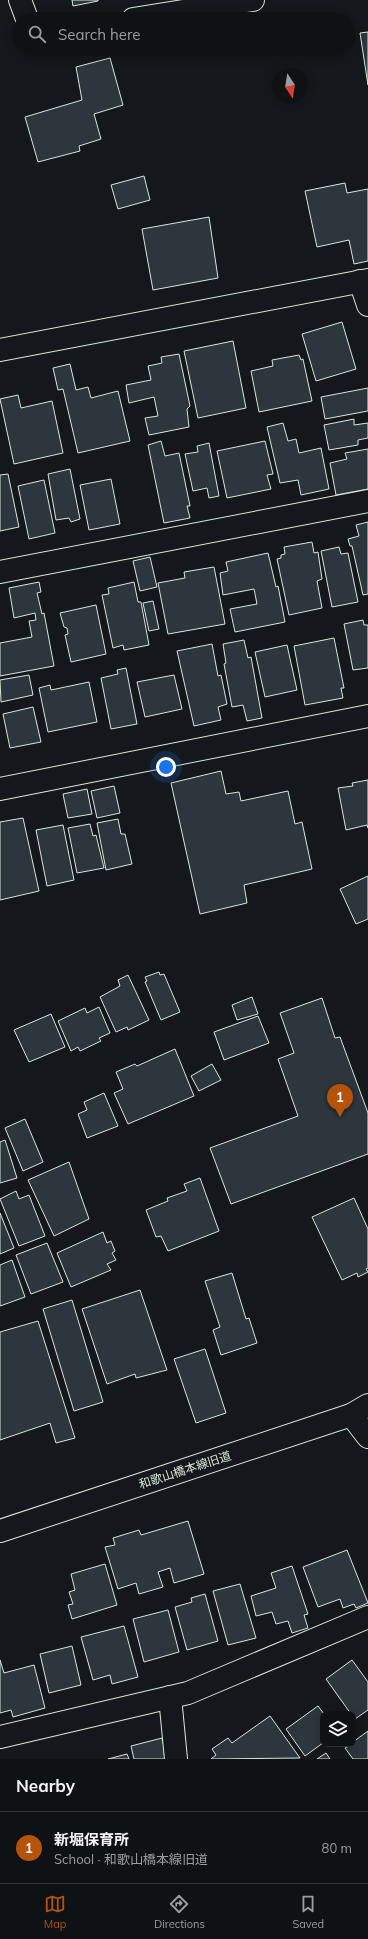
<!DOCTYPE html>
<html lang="en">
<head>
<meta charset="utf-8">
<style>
	body { margin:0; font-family:Mulish,"Noto Sans JP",sans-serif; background:#1d2022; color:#f1f3f6 }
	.controls { position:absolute; right:12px; bottom:12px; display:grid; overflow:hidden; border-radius:8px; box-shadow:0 2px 10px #0003 }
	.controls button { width:36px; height:36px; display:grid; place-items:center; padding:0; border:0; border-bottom:1px solid #2f3234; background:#0f1215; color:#f1f3f6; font:20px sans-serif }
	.compass { position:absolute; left:272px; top:68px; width:36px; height:36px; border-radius:50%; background:#0f1215; box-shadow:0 2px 10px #0003; rotate:168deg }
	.you { position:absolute; left:166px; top:767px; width:14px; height:14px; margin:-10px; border:3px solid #fff; border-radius:50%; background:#1a73e8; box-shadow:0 0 0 6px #1a73e833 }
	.badge { display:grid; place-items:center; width:26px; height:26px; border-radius:50%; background:#b45309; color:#fff; font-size:13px; font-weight:700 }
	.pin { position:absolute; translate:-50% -33px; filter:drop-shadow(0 1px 2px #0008) }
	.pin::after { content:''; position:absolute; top:21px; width:14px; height:12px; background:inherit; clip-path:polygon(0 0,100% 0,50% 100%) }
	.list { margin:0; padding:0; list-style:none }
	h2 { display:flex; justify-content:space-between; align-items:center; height:52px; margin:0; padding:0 16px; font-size:17px }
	h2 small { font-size:13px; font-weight:400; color:#9b9ea0 }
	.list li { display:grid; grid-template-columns:26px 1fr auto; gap:12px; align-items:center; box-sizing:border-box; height:72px; padding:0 16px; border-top:1px solid #2f3234 }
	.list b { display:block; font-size:15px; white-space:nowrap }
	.list p { margin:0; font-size:13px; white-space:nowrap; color:#9b9ea0 }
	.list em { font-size:13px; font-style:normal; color:#9b9ea0 }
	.icon { flex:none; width:22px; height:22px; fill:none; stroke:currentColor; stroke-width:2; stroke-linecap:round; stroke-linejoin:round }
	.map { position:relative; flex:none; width:368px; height:1759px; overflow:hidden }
	.search { position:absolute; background:#0f1215; box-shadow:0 2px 10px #0003; left:12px; right:12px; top:12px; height:44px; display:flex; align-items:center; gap:10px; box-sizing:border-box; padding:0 14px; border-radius:22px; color:#9b9ea0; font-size:15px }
	.sheet { height:124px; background:#0f1215 }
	nav { display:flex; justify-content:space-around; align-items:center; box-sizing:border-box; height:56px; border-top:1px solid #2f3234; background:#0f1215; font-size:11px; color:#9b9ea0 }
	nav a { display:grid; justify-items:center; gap:2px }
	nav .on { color:#b45309 }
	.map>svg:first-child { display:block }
	.building { fill:#2c363c; stroke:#d8e6dc }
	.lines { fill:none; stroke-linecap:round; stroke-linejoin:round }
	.street-casing { stroke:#d8e6dc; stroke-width:24 }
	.secondary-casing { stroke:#d8e6dc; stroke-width:24 }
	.street { stroke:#14181c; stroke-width:22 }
	.secondary { stroke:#14181c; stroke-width:22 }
	.labels { text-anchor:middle; stroke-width:3; stroke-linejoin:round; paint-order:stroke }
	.street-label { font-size:12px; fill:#d8e6dc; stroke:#14181c }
</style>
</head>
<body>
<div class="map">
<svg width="368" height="1759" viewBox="0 0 368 1759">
	<rect width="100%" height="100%" fill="#14181c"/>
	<g class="building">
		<polygon points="72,0 98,0 98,1 73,6"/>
		<polygon points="368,32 368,85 360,33"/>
		<polygon points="110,58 123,105 94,114 101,139 79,146 80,151 38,162 25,117 82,100 76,67"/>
		<polygon points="144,176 150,200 118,209 111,185"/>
		<polygon points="345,183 347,193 368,189 368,261 354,264 349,240 317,247 305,191"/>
		<polygon points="209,217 218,278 153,290 142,229"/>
		<polygon points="342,322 356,369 316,381 302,334"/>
		<polygon points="233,341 246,408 198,418 184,351"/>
		<polygon points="179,354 190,406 187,409 189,427 149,435 145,418 158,416 154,397 129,403 126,385 151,380 148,366 162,363 161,357"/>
		<polygon points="299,355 301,360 303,359 312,401 259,412 251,371 273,366 272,360"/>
		<polygon points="70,364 76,390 88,387 91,398 118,391 130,441 78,453 63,389 58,390 53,368"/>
		<polygon points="368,388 368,411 325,419 321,397"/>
		<polygon points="18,395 21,408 52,401 63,453 14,464 0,399"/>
		<polygon points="354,419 354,425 368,423 368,438 358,440 358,445 329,450 324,425"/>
		<polygon points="283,423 288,441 296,439 299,453 321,448 329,489 301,495 298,480 280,483 267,427"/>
		<polygon points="161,441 165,456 179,453 190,506 187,506 190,518 164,523 148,445"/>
		<polygon points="265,441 273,474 267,475 271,489 227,498 217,451"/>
		<polygon points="209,443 219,496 209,498 207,488 193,491 185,454 198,452 197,446"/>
		<polygon points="368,449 368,489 336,495 330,463 347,459 345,453"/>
		<polygon points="70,469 80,519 71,522 69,518 56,520 48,474"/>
		<polygon points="8,474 19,527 0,531 0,475"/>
		<polygon points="111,479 120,524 89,530 80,485"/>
		<polygon points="44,480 55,533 29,539 18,486"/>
		<polygon points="368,522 368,594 363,595 352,546 350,546 348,539 359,536 356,525"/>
		<polygon points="312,542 314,553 318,552 322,579 317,581 322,608 289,615 277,559 281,558 281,555 285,554 284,547"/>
		<polygon points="339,547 341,554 348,553 358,602 332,607 321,551"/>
		<polygon points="268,553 276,587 278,586 285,622 235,632 230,609 257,604 254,589 223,595 220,573 228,571 226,562"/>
		<polygon points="150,557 157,587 140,591 133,561"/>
		<polygon points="214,567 225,624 168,634 158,583 185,578 184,572"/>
		<polygon points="39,582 41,592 37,593 42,614 44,613 54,666 0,676 0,643 32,637 29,621 36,620 35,613 14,618 9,588"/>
		<polygon points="134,582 138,602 141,602 149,645 124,650 123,645 113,648 102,595 109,594 108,588"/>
		<polygon points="153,601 159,629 149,631 143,603"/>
		<polygon points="96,605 106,654 71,662 65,635 68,634 67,628 64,627 60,613"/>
		<polygon points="363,620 364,625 368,625 368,668 353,670 344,624"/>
		<polygon points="334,638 344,688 341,688 343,698 305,705 294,646"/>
		<polygon points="244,640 248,658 251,657 262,718 247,721 243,705 232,707 224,664 226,663 223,644"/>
		<polygon points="212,644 218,676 221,675 227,704 218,707 221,720 194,726 177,651"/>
		<polygon points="287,645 297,690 265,697 255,652"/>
		<polygon points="126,668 137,724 111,729 101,678 118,674 117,670"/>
		<polygon points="29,675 33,695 1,702 0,680"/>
		<polygon points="174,675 182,709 145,717 137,682"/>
		<polygon points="89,682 97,722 48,732 39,688 50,685 51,690"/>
		<polygon points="33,707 41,742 10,748 3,714"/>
		<polygon points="221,771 226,794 239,792 241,801 288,791 295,824 302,822 312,869 244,885 247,903 200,914 171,783"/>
		<polygon points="368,780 368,828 367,825 346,830 338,788 353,786 352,783"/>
		<polygon points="114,786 120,813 97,818 91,791"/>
		<polygon points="87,789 92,814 68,818 63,794"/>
		<polygon points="23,818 39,891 0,900 0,822"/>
		<polygon points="118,819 121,834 125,834 132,864 106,870 97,823"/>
		<polygon points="90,824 93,836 96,835 104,868 77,873 68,828"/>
		<polygon points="63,825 74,880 47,886 36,830"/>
		<polygon points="368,876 368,919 356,924 340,889"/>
		<polygon points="159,972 160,975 164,974 180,1012 161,1020 145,982 147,981 145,977"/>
		<polygon points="128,975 149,1020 128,1030 127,1027 116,1032 100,997 120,986 118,980"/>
		<polygon points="252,997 258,1014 237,1020 232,1005"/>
		<polygon points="322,998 335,1038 340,1037 368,1113 368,1154 231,1204 210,1148 298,1116 278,1059 294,1053 280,1013"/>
		<polygon points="99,1007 110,1033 99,1038 101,1041 80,1051 78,1047 71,1051 58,1021 85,1008 87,1013"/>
		<polygon points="51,1014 65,1047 29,1062 14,1030"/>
		<polygon points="258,1016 269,1043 224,1060 214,1032"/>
		<polygon points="175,1049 194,1096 128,1124 114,1093 123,1089 116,1072 135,1064 137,1066"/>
		<polygon points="212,1064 221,1080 199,1091 191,1076"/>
		<polygon points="104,1093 118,1126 87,1138 78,1114 87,1110 84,1102"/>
		<polygon points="25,1119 43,1162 23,1171 5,1128"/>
		<polygon points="5,1140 17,1178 0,1183 0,1142"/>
		<polygon points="69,1162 89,1219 54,1236 28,1180"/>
		<polygon points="200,1178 219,1231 168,1251 161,1236 156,1237 146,1210 168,1201 167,1198 187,1191 184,1184"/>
		<polygon points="16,1191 19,1199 29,1195 45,1236 19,1246 0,1199"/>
		<polygon points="354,1198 368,1229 368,1268 366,1269 368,1272 358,1277 357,1273 342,1280 312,1217"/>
		<polygon points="0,1213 14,1248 0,1254"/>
		<polygon points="103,1232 107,1243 111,1241 115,1251 112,1253 116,1260 107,1264 111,1270 71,1287 57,1253"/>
		<polygon points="47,1243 63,1282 31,1294 16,1255"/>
		<polygon points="12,1260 25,1297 0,1306 0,1265"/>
		<polygon points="232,1273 246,1319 249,1318 257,1343 221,1355 213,1330 220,1327 205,1281"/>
		<polygon points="140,1290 167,1370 136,1378 135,1374 107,1384 82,1309"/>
		<polygon points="72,1300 103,1402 74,1411 43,1309"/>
		<polygon points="38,1321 75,1438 56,1443 50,1423 0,1440 0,1332"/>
		<polygon points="205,1349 226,1413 196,1423 174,1359"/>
		<polygon points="188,1521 204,1574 174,1583 170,1568 158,1572 163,1587 139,1594 136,1583 118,1589 105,1547 115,1545 113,1538 139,1530 141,1535"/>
		<polygon points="347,1550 368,1603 356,1608 354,1604 343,1608 340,1599 318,1607 303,1567"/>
		<polygon points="105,1564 117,1605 72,1619 68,1605 73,1604 69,1592 75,1590 71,1574"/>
		<polygon points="292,1566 308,1614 304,1615 308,1628 292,1633 288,1621 276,1624 272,1612 256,1616 251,1596 276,1588 271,1573"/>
		<polygon points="240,1584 256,1638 228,1645 213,1591"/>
		<polygon points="205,1594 218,1641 187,1650 175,1607 192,1602 191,1598"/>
		<polygon points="168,1610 179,1652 144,1662 133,1619"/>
		<polygon points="124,1626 138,1677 112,1684 110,1675 93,1680 81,1637"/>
		<polygon points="72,1646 81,1685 49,1693 40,1654"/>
		<polygon points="0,1660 4,1673 34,1665 45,1708 13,1717 11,1710 0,1713"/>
		<polygon points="352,1660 368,1682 368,1710 355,1719 353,1714 351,1714 326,1679"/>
		<polygon points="318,1706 324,1714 323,1743 305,1756 286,1729"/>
		<polygon points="270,1716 300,1758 211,1759 216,1755 212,1749 228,1738 232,1743"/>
		<polygon points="368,1731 368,1759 353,1759 345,1748 353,1744 353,1742"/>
		<polygon points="162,1738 167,1759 134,1759 131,1746"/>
		<polygon points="326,1753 330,1759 317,1759"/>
		<polygon points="127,1754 129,1759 108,1759"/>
	</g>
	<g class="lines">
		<defs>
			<g id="street">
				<polyline points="20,0 27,19"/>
				<polyline points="133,19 253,0"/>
				<polyline points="360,281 368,305"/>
				<polyline points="0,350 368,280"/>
				<polyline points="0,572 368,501"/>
				<polyline points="0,789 368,716"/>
				<polyline points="351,1415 368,1437"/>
				<polyline points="170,1697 176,1759"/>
				<polyline points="0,1737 188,1693 368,1617"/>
			</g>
			<polyline id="secondary" points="0,1531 351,1415 368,1405"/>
		</defs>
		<use href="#street" class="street-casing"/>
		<use href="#secondary" class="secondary-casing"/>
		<use href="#street" class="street"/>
		<use href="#secondary" class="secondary"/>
	</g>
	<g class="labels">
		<g class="street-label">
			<text transform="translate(185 1470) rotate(-18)" y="4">和歌山橋本線旧道</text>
		</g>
	</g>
</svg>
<div class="controls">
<button><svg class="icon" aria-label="layers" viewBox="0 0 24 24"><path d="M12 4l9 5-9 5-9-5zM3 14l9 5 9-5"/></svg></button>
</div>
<svg class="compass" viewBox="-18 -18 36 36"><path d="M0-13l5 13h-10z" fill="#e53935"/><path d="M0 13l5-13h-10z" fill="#9b9ea0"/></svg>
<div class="you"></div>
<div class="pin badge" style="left:340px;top:1117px">1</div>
<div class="search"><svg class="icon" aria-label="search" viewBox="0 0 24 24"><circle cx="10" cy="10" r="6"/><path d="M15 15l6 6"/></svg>Search here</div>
</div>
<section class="sheet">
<h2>Nearby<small></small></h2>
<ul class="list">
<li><span class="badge">1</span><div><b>新堀保育所</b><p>School · 和歌山橋本線旧道</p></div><em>80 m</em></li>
</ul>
</section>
<nav>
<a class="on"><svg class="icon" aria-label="map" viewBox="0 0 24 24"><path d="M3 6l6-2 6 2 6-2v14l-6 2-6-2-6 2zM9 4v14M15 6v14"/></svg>Map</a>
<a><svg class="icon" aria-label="directions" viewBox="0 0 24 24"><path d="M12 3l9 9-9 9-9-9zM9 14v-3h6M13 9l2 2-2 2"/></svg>Directions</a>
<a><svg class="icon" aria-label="saved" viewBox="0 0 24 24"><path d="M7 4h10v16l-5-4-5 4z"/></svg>Saved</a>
</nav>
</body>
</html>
